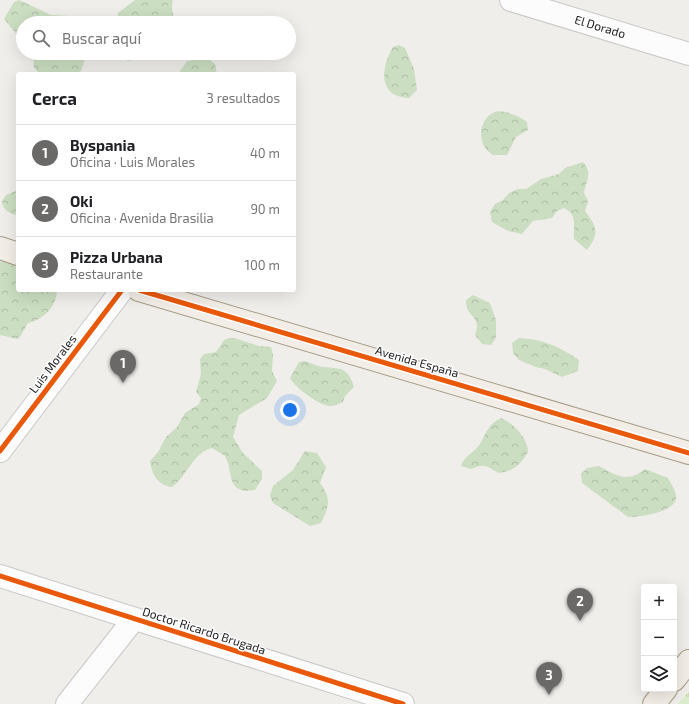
<!DOCTYPE html>
<html lang="es">
<head>
<meta charset="utf-8">
<style>
	body { margin:0; font-family:"Exo 2",sans-serif; background:#f6f6f6; color:#202124 }
	.controls { position:absolute; right:12px; bottom:12px; display:grid; overflow:hidden; border-radius:4px; box-shadow:0 4px 16px #0002 }
	.controls button { width:36px; height:36px; display:grid; place-items:center; padding:0; border:0; border-bottom:1px solid #e0e0e0; background:#fff; color:#202124; font:20px sans-serif }
	.you { position:absolute; left:290px; top:410px; width:14px; height:14px; margin:-10px; border:3px solid #fff; border-radius:50%; background:#1a73e8; box-shadow:0 0 0 6px #1a73e833 }
	.badge { display:grid; place-items:center; width:26px; height:26px; border-radius:50%; background:#6a6968; color:#fff; font-size:13px; font-weight:700 }
	.pin { position:absolute; translate:-50% -33px; filter:drop-shadow(0 1px 2px #0008) }
	.pin::after { content:''; position:absolute; top:21px; width:14px; height:12px; background:inherit; clip-path:polygon(0 0,100% 0,50% 100%) }
	.list { margin:0; padding:0; list-style:none }
	h2 { display:flex; justify-content:space-between; align-items:center; height:52px; margin:0; padding:0 16px; font-size:17px }
	h2 small { font-size:13px; font-weight:400; color:#757577 }
	.list li { display:grid; grid-template-columns:26px 1fr auto; gap:12px; align-items:center; box-sizing:border-box; height:56px; padding:0 16px; border-top:1px solid #e0e0e0 }
	.list b { display:block; font-size:15px; white-space:nowrap }
	.list p { margin:0; font-size:13px; white-space:nowrap; color:#757577 }
	.list em { font-size:13px; font-style:normal; color:#757577 }
	.icon { flex:none; width:22px; height:22px; fill:none; stroke:currentColor; stroke-width:2; stroke-linecap:round; stroke-linejoin:round }
	.map { position:relative; flex:none; width:689px; height:704px; overflow:hidden }
	.search { position:absolute; background:#fff; box-shadow:0 4px 16px #0002; left:16px; top:16px; width:280px; height:44px; display:flex; align-items:center; gap:10px; box-sizing:border-box; padding:0 14px; border-radius:22px; color:#757577; font-size:15px }
	.panel { position:absolute; background:#fff; box-shadow:0 4px 16px #0002; left:16px; top:72px; width:280px; height:220px; border-radius:4px }
	.map>svg:first-child { display:block }
	.grass { fill:url(#grass-tufts) }
	.forest { fill:url(#forest-crowns) }
	.lines { fill:none; stroke-linecap:round; stroke-linejoin:round }
	.minor-casing { stroke:#c9c8c7; stroke-width:24 }
	.major-casing { stroke:#a79c86; stroke-width:24 }
	.minor { stroke:#fdfcfc; stroke-width:22 }
	.major { stroke:#f3ede7; stroke-width:22 }
	.cycleway-casing { stroke:#fff; stroke-width:8 }
	.cycleway { stroke:#e8590c; stroke-width:5 }
	.labels { text-anchor:middle; stroke-width:3; stroke-linejoin:round; paint-order:stroke }
	.street-label { font-size:12px; fill:#222; stroke:#fff }
</style>
</head>
<body>
<div class="map">
<svg width="689" height="704" viewBox="0 0 689 704">
	<defs>
		<pattern id="grass-tufts" width="24" height="20" patternUnits="userSpaceOnUse"><rect width="24" height="20" fill="#ddeccb"/><path d="M3 7l-1-3M5 7V3M7 7l1-3M15 17l-1-3M17 17v-4M19 17l1-3" fill="none" stroke="#bdcaae"/></pattern>
		<pattern id="forest-crowns" width="20" height="18" patternUnits="userSpaceOnUse"><rect width="20" height="18" fill="#cbdec1"/><path d="M2 6a3 3 0 1 1 6 0M12 15a3 3 0 1 1 6 0" fill="none" stroke="#aebea6"/></pattern>
	</defs>
	<rect width="100%" height="100%" fill="#f0eeeb"/>
	<polygon class="grass" points="689,691 689,704 678,704"/>
	<g class="forest">
		<polygon points="19,0 51,15 71,16 84,21 85,23 23,23 23,42 4,19 14,2"/>
		<path d="M 135,0 L 173,0 C 171,9 172,17 179,23 L 118,23 L 118,13 Z"/>
		<path d="M 399,45 L 405,48 L 414,69 L 417,90 L 409,98 C 377,97 381,67 393,47 Z"/>
		<polygon points="33,53 87,53 81,71 77,74 40,74 34,68"/>
		<polygon points="120,53 166,53 160,59 147,57 128,61 122,58"/>
		<polygon points="208,58 215,64 217,74 178,74 187,61"/>
		<path d="M 499,111 C 509,112 519,116 527,122 L 528,130 L 516,137 L 507,155 L 493,155 C 490,153 486,150 484,146 C 477,133 483,113 499,111 Z"/>
		<path d="M 583,162 C 593,173 586,181 584,193 L 588,201 L 585,211 C 597,227 600,233 587,250 L 574,239 C 573,226 578,215 564,208 L 557,211 L 552,218 L 533,221 L 522,234 L 508,231 L 492,222 L 490,212 L 495,204 L 503,200 L 509,193 L 518,189 L 526,189 L 541,179 L 559,174 L 565,168 Z"/>
		<path d="M 18,190 L 18,215 C 9,214 3,210 2,201 L 6,195 Z"/>
		<path d="M 6,261 L 18,265 L 18,290 L 57,290 C 56,308 44,319 28,323 L 20,337 L 17,339 L 0,335 L 0,262 Z"/>
		<path d="M 473,295 L 490,303 L 496,320 L 496,338 L 491,345 L 482,344 L 475,335 C 483,315 465,318 466,300 Z"/>
		<path d="M 229,338 L 234,338 L 259,346 L 271,347 L 273,354 L 272,371 L 277,381 L 267,398 L 239,415 L 233,437 L 243,453 L 262,471 L 262,479 L 255,490 C 225,495 234,472 225,456 L 212,448 C 193,452 187,477 172,487 C 157,485 152,474 150,461 L 158,452 L 166,437 L 177,427 L 185,413 L 199,404 L 201,398 L 196,392 L 201,374 L 200,359 L 204,354 L 216,352 L 224,340 Z"/>
		<path d="M 519,338 C 543,339 560,347 579,360 L 578,371 L 562,377 L 545,369 L 536,367 L 519,360 L 513,353 L 512,343 Z"/>
		<path d="M 305,361 C 311,363 317,366 323,367 C 342,369 348,367 354,387 L 345,396 L 343,402 C 340,403 335,406 331,406 C 321,407 294,387 290,378 L 299,362 Z"/>
		<path d="M 501,418 C 513,423 528,438 528,452 C 521,464 514,471 499,473 C 485,466 486,463 471,469 L 461,466 C 464,456 474,453 480,444 C 486,433 488,424 501,418 Z"/>
		<path d="M 305,451 L 317,453 L 326,467 L 320,483 C 332,499 329,507 321,523 L 310,526 L 273,503 L 270,496 L 273,486 L 293,470 Z"/>
		<path d="M 599,466 C 617,476 628,483 645,469 L 668,478 C 671,484 677,492 676,499 C 673,513 640,517 628,517 L 582,483 L 581,474 L 587,468 Z"/>
	</g>
	<g class="lines">
		<defs>
			<g id="minor">
				<polyline points="511,0 689,54"/>
				<polyline points="0,451 122,290"/>
				<polyline points="0,576 403,704"/>
				<polyline points="67,704 134,619"/>
			</g>
			<g id="major">
				<polyline points="0,248 18,254"/>
				<polyline points="139,290 689,453"/>
				<polyline points="674,680 689,661"/>
				<polyline points="654,704 666,689"/>
			</g>
		</defs>
		<use href="#minor" class="minor-casing"/>
		<use href="#major" class="major-casing"/>
		<use href="#minor" class="minor"/>
		<use href="#major" class="major"/>
		<defs>
			<g id="cycleway">
				<polyline points="139,290 689,453"/>
				<polyline points="0,451 122,290"/>
				<polyline points="0,576 403,704"/>
			</g>
		</defs>
		<use href="#cycleway" class="cycleway-casing"/>
		<use href="#cycleway" class="cycleway"/>
	</g>
	<g class="labels">
		<g class="street-label">
			<text transform="translate(600 27) rotate(17)" y="4">El Dorado</text>
			<text transform="translate(417 362) rotate(16)" y="4">Avenida España</text>
			<text transform="translate(53 364) rotate(-53)" y="4">Luis Morales</text>
			<text transform="translate(204 631) rotate(18)" y="4">Doctor Ricardo Brugada</text>
		</g>
	</g>
</svg>
<div class="controls">
<button>+</button>
<button>−</button>
<button><svg class="icon" aria-label="layers" viewBox="0 0 24 24"><path d="M12 4l9 5-9 5-9-5zM3 14l9 5 9-5"/></svg></button>
</div>
<div class="you"></div>
<div class="pin badge" style="left:123px;top:383px">1</div>
<div class="pin badge" style="left:580px;top:621px">2</div>
<div class="pin badge" style="left:549px;top:695px">3</div>
<div class="search"><svg class="icon" aria-label="search" viewBox="0 0 24 24"><circle cx="10" cy="10" r="6"/><path d="M15 15l6 6"/></svg>Buscar aquí</div>
<section class="panel">
<h2>Cerca<small>3 resultados</small></h2>
<ul class="list">
<li><span class="badge">1</span><div><b>Byspania</b><p>Oficina · Luis Morales</p></div><em>40 m</em></li>
<li><span class="badge">2</span><div><b>Oki</b><p>Oficina · Avenida Brasilia</p></div><em>90 m</em></li>
<li><span class="badge">3</span><div><b>Pizza Urbana</b><p>Restaurante</p></div><em>100 m</em></li>
</ul>
</section>
</div>
</body>
</html>
